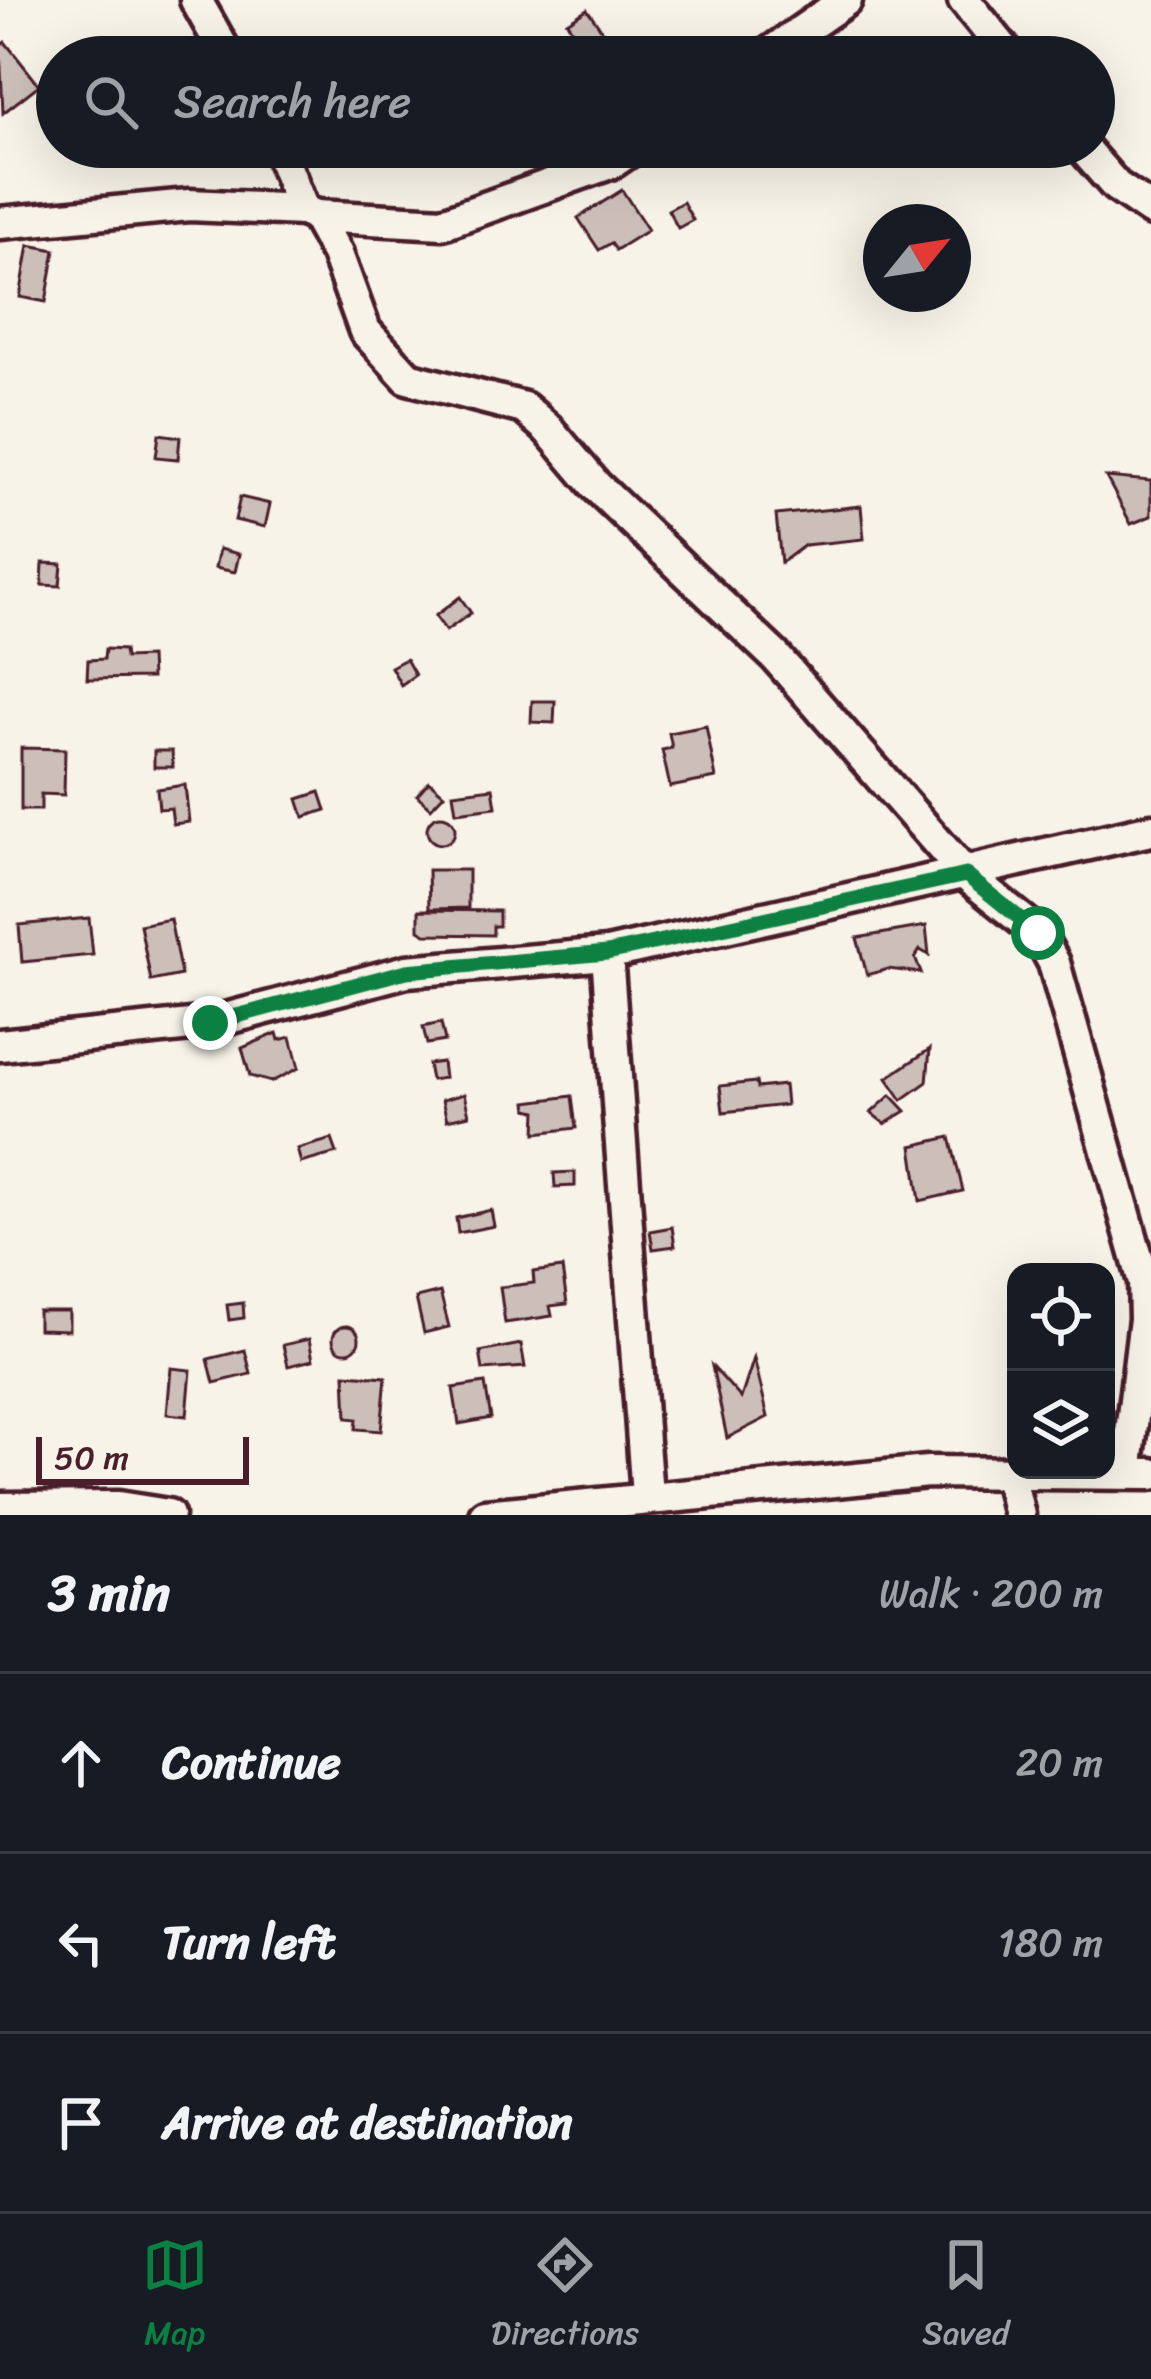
<!DOCTYPE html>
<html lang="en">
<head>
<meta charset="utf-8">
<style>
	body { margin:0; font-family:Sriracha,sans-serif; background:#242831; color:#f1f3f6 }
	.controls { position:absolute; right:36px; bottom:36px; display:grid; overflow:hidden; border-radius:24px; box-shadow:0 12px 48px #0002 }
	.controls button { width:108px; height:108px; display:grid; place-items:center; padding:0; border:0; border-bottom:3px solid #363941; background:#171b24; color:#f1f3f6; font:60px sans-serif }
	.compass { position:absolute; left:863px; top:204px; width:108px; height:108px; border-radius:50%; background:#171b24; box-shadow:0 12px 48px #0002; rotate:60deg }
	.scale { position:absolute; left:36px; bottom:30px; width:213px; box-sizing:border-box; padding-left:12px; border:6px solid #4a1f2b; border-top:0; font-size:33px; line-height:42px; white-space:nowrap; color:#4a1f2b; -webkit-text-stroke:9px #f7f3e8; paint-order:stroke }
	.stop { position:absolute; width:36px; height:36px; margin:-27px; border:9px solid #0b8043; border-radius:50%; background:#fff }
	.stop.end { background:#0b8043; border-color:#fff; box-shadow:0 3px 12px #0008 }
	.list { margin:0; padding:0; list-style:none }
	h2 { display:flex; justify-content:space-between; align-items:center; height:156px; margin:0; padding:0 48px; font-size:51px }
	h2 small { font-size:39px; font-weight:400; color:#9ea1a6 }
	.list li { display:grid; grid-template-columns:78px 1fr auto; gap:36px; align-items:center; box-sizing:border-box; height:180px; padding:0 48px; border-top:3px solid #363941 }
	.list b { display:block; font-size:45px; white-space:nowrap }
	.list em { font-size:39px; font-style:normal; color:#9ea1a6 }
	.icon { flex:none; width:66px; height:66px; fill:none; stroke:currentColor; stroke-width:2; stroke-linecap:round; stroke-linejoin:round }
	.map { position:relative; flex:none; width:1151px; height:1515px; overflow:hidden }
	.search { position:absolute; background:#171b24; box-shadow:0 12px 48px #0002; left:36px; right:36px; top:36px; height:132px; display:flex; align-items:center; gap:30px; box-sizing:border-box; padding:0 42px; border-radius:66px; color:#9ea1a6; font-size:45px }
	.sheet { height:696px; background:#171b24 }
	nav { display:flex; justify-content:space-around; align-items:center; box-sizing:border-box; height:168px; border-top:3px solid #363941; background:#171b24; font-size:33px; color:#9ea1a6 }
	nav a { display:grid; justify-items:center; gap:6px }
	nav .on { color:#0b8043 }
	.map>svg:first-child { display:block }
	.building { fill:#ccbfb9; stroke:#4a1f2b; stroke-width:3 }
	.lines { fill:none; stroke-linecap:round; stroke-linejoin:round }
	.minor-casing { stroke:#4a1f2b; stroke-width:39 }
	.minor { stroke:#f7f3e8; stroke-width:30 }
	.route { stroke:#0b8043; stroke-width:15 }
</style>
</head>
<body>
<div class="map">
<svg width="1151" height="1515" viewBox="0 0 1151 1515">
	<rect width="100%" height="100%" fill="#f7f3e8"/>
	<filter id="ink" filterUnits="userSpaceOnUse"><feTurbulence type="fractalNoise" baseFrequency=".00833" numOctaves="2"/><feDisplacementMap in="SourceGraphic" scale="24" xChannelSelector="R" yChannelSelector="G"/><feConvolveMatrix kernelMatrix="1 2 1 2 8 2 1 2 1" color-interpolation-filters="sRGB"/></filter>
	<g filter="url(#ink)">
		<g class="building">
			<polygon points="587,9 616,50 605,57 590,57 567,22"/>
			<polygon points="505,36 524,57 482,57"/>
			<polygon points="5,42 39,85 3,113 0,46"/>
			<polygon points="622,190 648,230 616,250 611,243 599,250 578,218"/>
			<polygon points="683,202 693,220 678,228 668,210"/>
			<polygon points="29,245 55,250 46,302 20,297"/>
			<polygon points="159,434 180,437 178,459 156,457"/>
			<polygon points="1106,477 1151,481 1151,516 1131,524"/>
			<polygon points="240,497 270,504 265,527 235,520"/>
			<polygon points="861,506 864,539 805,545 781,563 776,515"/>
			<polygon points="219,549 239,554 235,572 215,568"/>
			<polygon points="43,563 62,564 60,586 42,585"/>
			<polygon points="460,597 471,613 446,631 435,616"/>
			<polygon points="105,649 124,650 125,658 150,657 151,678 87,679 88,660 104,659"/>
			<polygon points="406,659 415,675 401,685 391,667"/>
			<polygon points="532,701 555,701 554,723 531,722"/>
			<polygon points="706,726 716,778 670,787 662,750 672,748 669,733"/>
			<polygon points="21,748 65,749 64,795 41,794 41,810 21,810"/>
			<polygon points="154,751 172,751 173,767 154,767"/>
			<polygon points="429,781 444,794 431,808 417,795"/>
			<polygon points="185,785 189,822 173,824 171,808 159,809 157,789"/>
			<polygon points="493,788 496,807 456,812 453,793"/>
			<polygon points="320,792 326,810 304,817 298,799"/>
			<circle cx="441" cy="830" r="14"/>
			<polygon points="428,870 468,870 468,908 429,909"/>
			<polygon points="419,910 499,911 499,926 493,926 493,935 426,934 419,930"/>
			<polygon points="89,918 93,955 22,962 19,925"/>
			<polygon points="170,919 181,975 151,981 140,925"/>
			<polygon points="926,926 929,955 920,950 915,958 921,973 888,969 867,975 857,938"/>
			<polygon points="441,1023 445,1041 427,1044 423,1027"/>
			<polygon points="277,1033 279,1040 291,1037 299,1068 271,1082 250,1076 242,1048"/>
			<polygon points="930,1049 927,1082 902,1100 887,1078"/>
			<polygon points="442,1062 444,1078 431,1080 428,1064"/>
			<polygon points="756,1082 757,1088 784,1085 786,1105 723,1112 720,1086"/>
			<polygon points="464,1094 469,1115 447,1120 442,1100"/>
			<polygon points="891,1095 906,1111 885,1124 871,1113"/>
			<polygon points="572,1096 576,1128 536,1133 537,1111 528,1109 527,1102"/>
			<polygon points="950,1137 963,1191 920,1201 912,1146"/>
			<polygon points="332,1139 337,1153 301,1163 297,1149"/>
			<polygon points="575,1172 575,1186 555,1187 554,1173"/>
			<polygon points="491,1210 494,1226 458,1233 456,1218"/>
			<polygon points="672,1227 675,1246 653,1249 650,1231"/>
			<polygon points="562,1268 567,1304 550,1306 552,1316 505,1323 500,1287 534,1283 533,1272"/>
			<polygon points="440,1292 449,1327 424,1333 416,1298"/>
			<polygon points="243,1303 244,1318 229,1320 227,1305"/>
			<polygon points="38,1311 69,1311 69,1330 38,1329"/>
			<circle cx="346" cy="1339" r="13"/>
			<polygon points="309,1339 313,1360 288,1366 283,1345"/>
			<polygon points="521,1344 525,1367 483,1370 480,1352"/>
			<polygon points="245,1350 251,1374 214,1383 208,1359"/>
			<polygon points="754,1358 768,1417 727,1438 712,1366 741,1398"/>
			<polygon points="171,1368 191,1370 187,1416 167,1414"/>
			<polygon points="345,1374 386,1377 381,1431 356,1429 357,1419 347,1418"/>
			<polygon points="485,1383 491,1418 459,1424 453,1388"/>
		</g>
		<g class="lines">
			<defs>
				<g id="minor">
					<polyline points="196,0 228,57"/>
					<polyline points="964,0 1010,57"/>
					<polyline points="764,57 846,0"/>
					<polyline points="278,147 303,210 316,216 337,254 365,331 408,378 524,408 548,429 597,487 775,656 966,875 1038,933 1054,963 1144,1282 1145,1319 1126,1473"/>
					<polyline points="1082,147 1116,186 1151,210"/>
					<polyline points="316,216 443,223 613,162 635,147"/>
					<polyline points="0,223 189,205 303,210"/>
					<polyline points="607,954 647,1496"/>
					<polyline points="0,1045 210,1023 407,971 607,954 1151,830"/>
					<polyline points="1009,1473 1019,1515"/>
					<polyline points="0,1508 118,1507 168,1515"/>
					<polyline points="485,1515 928,1472 1151,1474"/>
				</g>
			</defs>
			<use href="#minor" class="minor-casing"/>
			<use href="#minor" class="minor"/>
		</g>
	</g>
	<g class="lines" filter="url(#ink)">
		<polyline class="route" points="210,1023 407,971 607,953 966,875 1038,933"/>
	</g>
</svg>
<div class="controls">
<button><svg class="icon" aria-label="locate" viewBox="0 0 24 24"><circle cx="12" cy="12" r="6"/><path d="M12 2v4M12 18v4M2 12h4M18 12h4"/></svg></button>
<button><svg class="icon" aria-label="layers" viewBox="0 0 24 24"><path d="M12 4l9 5-9 5-9-5zM3 14l9 5 9-5"/></svg></button>
</div>
<svg class="compass" viewBox="-18 -18 36 36"><path d="M0-13l5 13h-10z" fill="#e53935"/><path d="M0 13l5-13h-10z" fill="#9ea1a6"/></svg>
<div class="scale">50 m</div>
<div class="stop" style="left:1038px;top:933px"></div>
<div class="stop end" style="left:210px;top:1023px"></div>
<div class="search"><svg class="icon" aria-label="search" viewBox="0 0 24 24"><circle cx="10" cy="10" r="6"/><path d="M15 15l6 6"/></svg>Search here</div>
</div>
<section class="sheet">
<h2>3 min<small>Walk · 200 m</small></h2>
<ul class="list">
<li><svg class="icon" aria-label="ahead" viewBox="0 0 24 24"><path d="M12 20V5M6 11l6-6 6 6"/></svg><div><b>Continue</b></div><em>20 m</em></li>
<li><svg class="icon" aria-label="left" viewBox="0 0 24 24"><path d="M17 20v-9H6M10 6l-5 5 5 5"/></svg><div><b>Turn left</b></div><em>180 m</em></li>
<li><svg class="icon" aria-label="arrive" viewBox="0 0 24 24"><path d="M6 21V4h12l-3 4 3 4H6"/></svg><div><b>Arrive at destination</b></div></li>
</ul>
</section>
<nav>
<a class="on"><svg class="icon" aria-label="map" viewBox="0 0 24 24"><path d="M3 6l6-2 6 2 6-2v14l-6 2-6-2-6 2zM9 4v14M15 6v14"/></svg>Map</a>
<a><svg class="icon" aria-label="directions" viewBox="0 0 24 24"><path d="M12 3l9 9-9 9-9-9zM9 14v-3h6M13 9l2 2-2 2"/></svg>Directions</a>
<a><svg class="icon" aria-label="saved" viewBox="0 0 24 24"><path d="M7 4h10v16l-5-4-5 4z"/></svg>Saved</a>
</nav>
</body>
</html>
